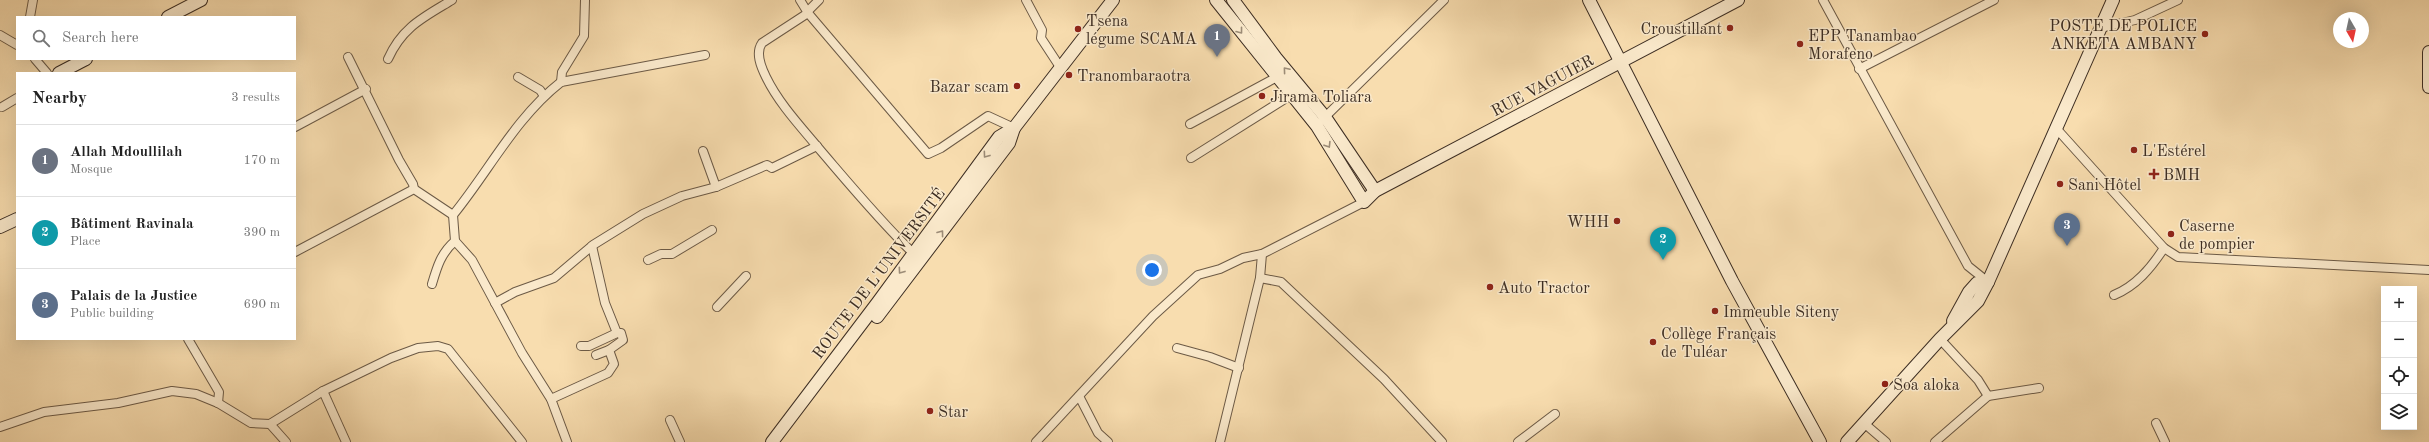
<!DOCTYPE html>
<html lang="en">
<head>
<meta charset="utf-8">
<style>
	body { margin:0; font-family:"Old Standard TT",serif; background:#f6f6f6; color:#222 }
	.controls { position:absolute; right:12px; bottom:12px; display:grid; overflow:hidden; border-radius:0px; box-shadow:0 4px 16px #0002 }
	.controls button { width:36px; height:36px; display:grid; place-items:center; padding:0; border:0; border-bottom:1px solid #e0e0e0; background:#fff; color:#222; font:20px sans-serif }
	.compass { position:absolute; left:2333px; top:12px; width:36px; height:36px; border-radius:50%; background:#fff; box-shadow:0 4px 16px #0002; rotate:171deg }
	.you { position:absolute; left:1152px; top:270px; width:14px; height:14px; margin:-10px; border:3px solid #fff; border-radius:50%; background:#1a73e8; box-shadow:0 0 0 6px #1a73e833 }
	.badge { display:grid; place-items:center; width:26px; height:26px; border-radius:50%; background:#b45309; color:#fff; font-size:13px; font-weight:700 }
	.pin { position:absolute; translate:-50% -33px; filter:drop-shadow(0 1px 2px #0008) }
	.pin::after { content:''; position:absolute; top:21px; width:14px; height:12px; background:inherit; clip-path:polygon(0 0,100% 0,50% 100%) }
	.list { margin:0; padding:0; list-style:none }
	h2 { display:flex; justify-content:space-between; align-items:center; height:52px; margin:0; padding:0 16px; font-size:17px }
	h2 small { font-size:13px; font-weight:400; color:#767676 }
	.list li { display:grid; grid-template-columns:26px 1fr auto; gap:12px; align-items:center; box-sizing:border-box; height:72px; padding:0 16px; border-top:1px solid #e0e0e0 }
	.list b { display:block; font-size:15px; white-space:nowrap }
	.list p { margin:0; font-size:13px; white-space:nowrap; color:#767676 }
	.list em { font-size:13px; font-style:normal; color:#767676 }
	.icon { flex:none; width:22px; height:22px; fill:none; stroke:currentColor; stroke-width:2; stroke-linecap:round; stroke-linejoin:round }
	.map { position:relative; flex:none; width:2429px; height:442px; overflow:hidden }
	.search { position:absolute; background:#fff; box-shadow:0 4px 16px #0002; left:16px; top:16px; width:280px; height:44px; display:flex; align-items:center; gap:10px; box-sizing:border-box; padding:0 14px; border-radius:0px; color:#767676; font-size:15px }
	.panel { position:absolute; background:#fff; box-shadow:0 4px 16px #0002; left:16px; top:72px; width:280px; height:268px; border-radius:0px }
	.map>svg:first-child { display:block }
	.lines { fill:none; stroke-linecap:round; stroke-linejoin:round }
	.street-casing { stroke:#6c5a46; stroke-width:10 }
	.secondary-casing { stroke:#3d2e23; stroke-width:14 }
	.street { stroke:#fae9cb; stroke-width:8 }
	.secondary { stroke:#fae9cb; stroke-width:12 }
	.oneway { stroke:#9c8c77 }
	.poi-dot { fill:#8f2418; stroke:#fae9cb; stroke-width:1.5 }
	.labels { text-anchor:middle; stroke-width:3; stroke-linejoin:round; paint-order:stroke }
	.poi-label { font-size:16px; fill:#3d2e23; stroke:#fae9cb; text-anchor:start }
	.street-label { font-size:16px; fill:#3d2e23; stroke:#fae9cb }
</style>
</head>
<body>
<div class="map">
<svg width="2429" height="442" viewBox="0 0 2429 442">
	<rect width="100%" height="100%" fill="#f8ddaf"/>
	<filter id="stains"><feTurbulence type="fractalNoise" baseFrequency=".005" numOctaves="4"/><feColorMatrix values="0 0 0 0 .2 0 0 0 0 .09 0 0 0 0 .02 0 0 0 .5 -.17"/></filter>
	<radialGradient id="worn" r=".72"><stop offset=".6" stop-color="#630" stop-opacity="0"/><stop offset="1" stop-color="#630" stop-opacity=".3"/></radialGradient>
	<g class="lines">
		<defs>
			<g id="street">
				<polyline points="800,0 808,13 928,154 941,148 988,116 1014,128"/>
				<polyline points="1026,0 1042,30 1041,38 1060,67"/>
				<polyline points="1823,0 1968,266 1988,282"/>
				<polyline points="807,12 819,0"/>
				<path d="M 808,13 L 762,43 C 755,53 761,67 766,77 C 779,104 802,128 821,151 C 851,186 880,221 913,253"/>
				<polyline points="30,17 33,0"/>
				<polyline points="2100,28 2135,20 2178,0"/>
				<polyline points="0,35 17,45"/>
				<polyline points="348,57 399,160 413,184 414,189"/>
				<polyline points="35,59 47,73"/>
				<path d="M 388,59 C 402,27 424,17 452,0"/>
				<polyline points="1859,69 1994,0"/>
				<polyline points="518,77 540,90 544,96"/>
				<polyline points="561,82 562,72 584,36 585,0"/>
				<polyline points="2,107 17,98"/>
				<polyline points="1322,120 1444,0"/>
				<polyline points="1190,124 1277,77"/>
				<polyline points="295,127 366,89"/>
				<polyline points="2055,127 2164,248 2178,257 2429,270"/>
				<polyline points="703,151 716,187 767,165 772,168 817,146"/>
				<polyline points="1191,158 1291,95"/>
				<polyline points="455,241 472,260 522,353 551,399 567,442"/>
				<polyline points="295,252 414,189 453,215"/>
				<polyline points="648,260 661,254 672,254 712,230"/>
				<polyline points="1260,278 1281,282 1384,379 1442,442"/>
				<path d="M 432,284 C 437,267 441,253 455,241 L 453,215 C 489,171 515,118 561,82 L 705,55"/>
				<path d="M 2114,295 C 2136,286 2151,268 2164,248"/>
				<polyline points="495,303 515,292 554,278 593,245 643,214 682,196 716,187"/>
				<polyline points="717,307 746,276"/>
				<polyline points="188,339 219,392 218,403"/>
				<polyline points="1940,339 1978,380 1988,396"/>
				<polyline points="581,346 589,346 617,333 605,303 592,246"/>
				<polyline points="1177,348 1210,357 1239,368"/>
				<polyline points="596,355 609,350 623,340 621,333 617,333"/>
				<polyline points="323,391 346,442"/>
				<polyline points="1079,396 1098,433 1108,442"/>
				<polyline points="551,399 608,373 614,364 609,350"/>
				<polyline points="670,420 680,442"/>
				<polyline points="2156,423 2165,442"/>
				<polyline points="270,424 286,442"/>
				<polyline points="1865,424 1886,442"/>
				<polyline points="0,427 44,412 118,403 172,391 196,394 218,403 251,423 270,424 323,391 391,358 418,348 438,346 448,349 522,442"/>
				<polyline points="1036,442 1153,316 1198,275 1220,269 1243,258 1262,254 1364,202"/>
				<polyline points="1220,442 1260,278 1262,254"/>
				<polyline points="1518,442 1555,414"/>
				<polyline points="1935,442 1988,396 2039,388"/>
			</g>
			<g id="secondary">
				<polyline points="1216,0 1317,126 1364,202 1375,191 1738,0"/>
				<polyline points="1233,0 1276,58 1325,117 1375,191"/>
				<polyline points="1589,0 1732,281 1820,442"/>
				<polyline points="168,17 201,0"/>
				<polyline points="2429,52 2429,87"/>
				<polyline points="59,73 86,59"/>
				<polyline points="0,227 17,219"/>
				<polyline points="877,317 1009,143 1014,128"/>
				<polyline points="1953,321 1969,292 1977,283 1988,282"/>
				<polyline points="772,442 878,302 999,137 1014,128 1113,0"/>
				<polyline points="1847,442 1940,339 1978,301 1988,282 2113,0"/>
			</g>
		</defs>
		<use href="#street" class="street-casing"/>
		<use href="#secondary" class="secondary-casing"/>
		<use href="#street" class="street"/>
		<use href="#secondary" class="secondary"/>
	</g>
	<defs><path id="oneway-chevron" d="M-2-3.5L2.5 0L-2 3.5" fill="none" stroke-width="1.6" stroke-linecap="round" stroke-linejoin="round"/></defs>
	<g class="oneway">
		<use href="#oneway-chevron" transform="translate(1240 31) rotate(52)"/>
		<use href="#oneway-chevron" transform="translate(1286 70) rotate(-130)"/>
		<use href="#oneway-chevron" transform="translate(1328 145) rotate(58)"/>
		<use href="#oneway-chevron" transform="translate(986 155) rotate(126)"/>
		<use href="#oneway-chevron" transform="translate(941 233) rotate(-53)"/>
		<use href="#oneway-chevron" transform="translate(901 271) rotate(126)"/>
	</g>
	<g class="poi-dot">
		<circle cx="1730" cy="28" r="4"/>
		<circle cx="1078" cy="29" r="4"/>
		<circle cx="2205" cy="34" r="4"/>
		<circle cx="1800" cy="44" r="4"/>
		<circle cx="1069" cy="75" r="4"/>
		<circle cx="1017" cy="86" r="4"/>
		<circle cx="1262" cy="96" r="4"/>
		<circle cx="2134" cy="150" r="4"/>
		<path d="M2152 168h4v4h4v4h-4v4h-4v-4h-4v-4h4z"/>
		<circle cx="2060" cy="184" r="4"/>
		<circle cx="1617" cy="221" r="4"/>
		<circle cx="2171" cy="234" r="4"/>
		<circle cx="1490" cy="287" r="4"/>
		<circle cx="1715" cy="311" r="4"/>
		<circle cx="1653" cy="342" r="4"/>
		<circle cx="1885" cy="384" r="4"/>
		<circle cx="930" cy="411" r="4"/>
	</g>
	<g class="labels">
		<g class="poi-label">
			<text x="1086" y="26">Tsena<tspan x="1086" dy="18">légume SCAMA</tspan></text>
			<text x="2197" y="31" text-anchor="end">POSTE DE POLICE<tspan x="2197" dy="18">ANKETA AMBANY</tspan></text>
			<text x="1722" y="34" text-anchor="end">Croustillant</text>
			<text x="1808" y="41">EPP Tanambao<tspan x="1808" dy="18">Morafeno</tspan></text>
			<text x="1077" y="81">Tranombaraotra</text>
			<text x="1009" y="92" text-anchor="end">Bazar scam</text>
			<text x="1270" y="102">Jirama Toliara</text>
			<text x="2142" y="156">L'Estérel</text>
			<text x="2163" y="180">BMH</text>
			<text x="2068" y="190">Sani Hôtel</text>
			<text x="1609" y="227" text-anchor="end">WHH</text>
			<text x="2179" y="231">Caserne<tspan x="2179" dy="18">de pompier</tspan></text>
			<text x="1498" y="293">Auto Tractor</text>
			<text x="1723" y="317">Immeuble Siteny</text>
			<text x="1661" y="339">Collège Français<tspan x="1661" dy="18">de Tuléar</tspan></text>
			<text x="1893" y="390">Soa aloka</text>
			<text x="938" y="417">Star</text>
		</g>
		<g class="street-label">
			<text transform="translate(1542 85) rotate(-28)" y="6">RUE VAGUIER</text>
			<text transform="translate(878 273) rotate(-53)" y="6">ROUTE DE L'UNIVERSITÉ</text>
		</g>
	</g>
	<rect width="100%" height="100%" filter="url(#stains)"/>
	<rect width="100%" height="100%" fill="url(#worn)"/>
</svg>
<div class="controls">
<button>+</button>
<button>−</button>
<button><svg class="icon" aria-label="locate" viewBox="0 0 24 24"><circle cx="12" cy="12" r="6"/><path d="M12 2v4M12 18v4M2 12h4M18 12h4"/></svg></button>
<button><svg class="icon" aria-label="layers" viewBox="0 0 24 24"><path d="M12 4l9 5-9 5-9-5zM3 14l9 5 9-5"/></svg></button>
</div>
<svg class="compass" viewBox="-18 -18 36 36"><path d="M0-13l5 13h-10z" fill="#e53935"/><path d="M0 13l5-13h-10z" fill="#767676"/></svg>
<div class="you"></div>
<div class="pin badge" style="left:1217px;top:57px;background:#6b7280">1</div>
<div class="pin badge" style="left:1663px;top:260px;background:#0f9aa8">2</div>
<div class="pin badge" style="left:2067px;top:246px;background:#5c6f8a">3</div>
<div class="search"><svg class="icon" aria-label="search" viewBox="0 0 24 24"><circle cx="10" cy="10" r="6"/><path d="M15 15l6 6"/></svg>Search here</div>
<section class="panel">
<h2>Nearby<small>3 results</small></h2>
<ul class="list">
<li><span class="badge" style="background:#6b7280">1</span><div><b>Allah Mdoullilah</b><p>Mosque</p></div><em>170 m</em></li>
<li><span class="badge" style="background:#0f9aa8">2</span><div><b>Bâtiment Ravinala</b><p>Place</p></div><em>390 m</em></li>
<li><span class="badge" style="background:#5c6f8a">3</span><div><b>Palais de la Justice</b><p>Public building</p></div><em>690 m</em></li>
</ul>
</section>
</div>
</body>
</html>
